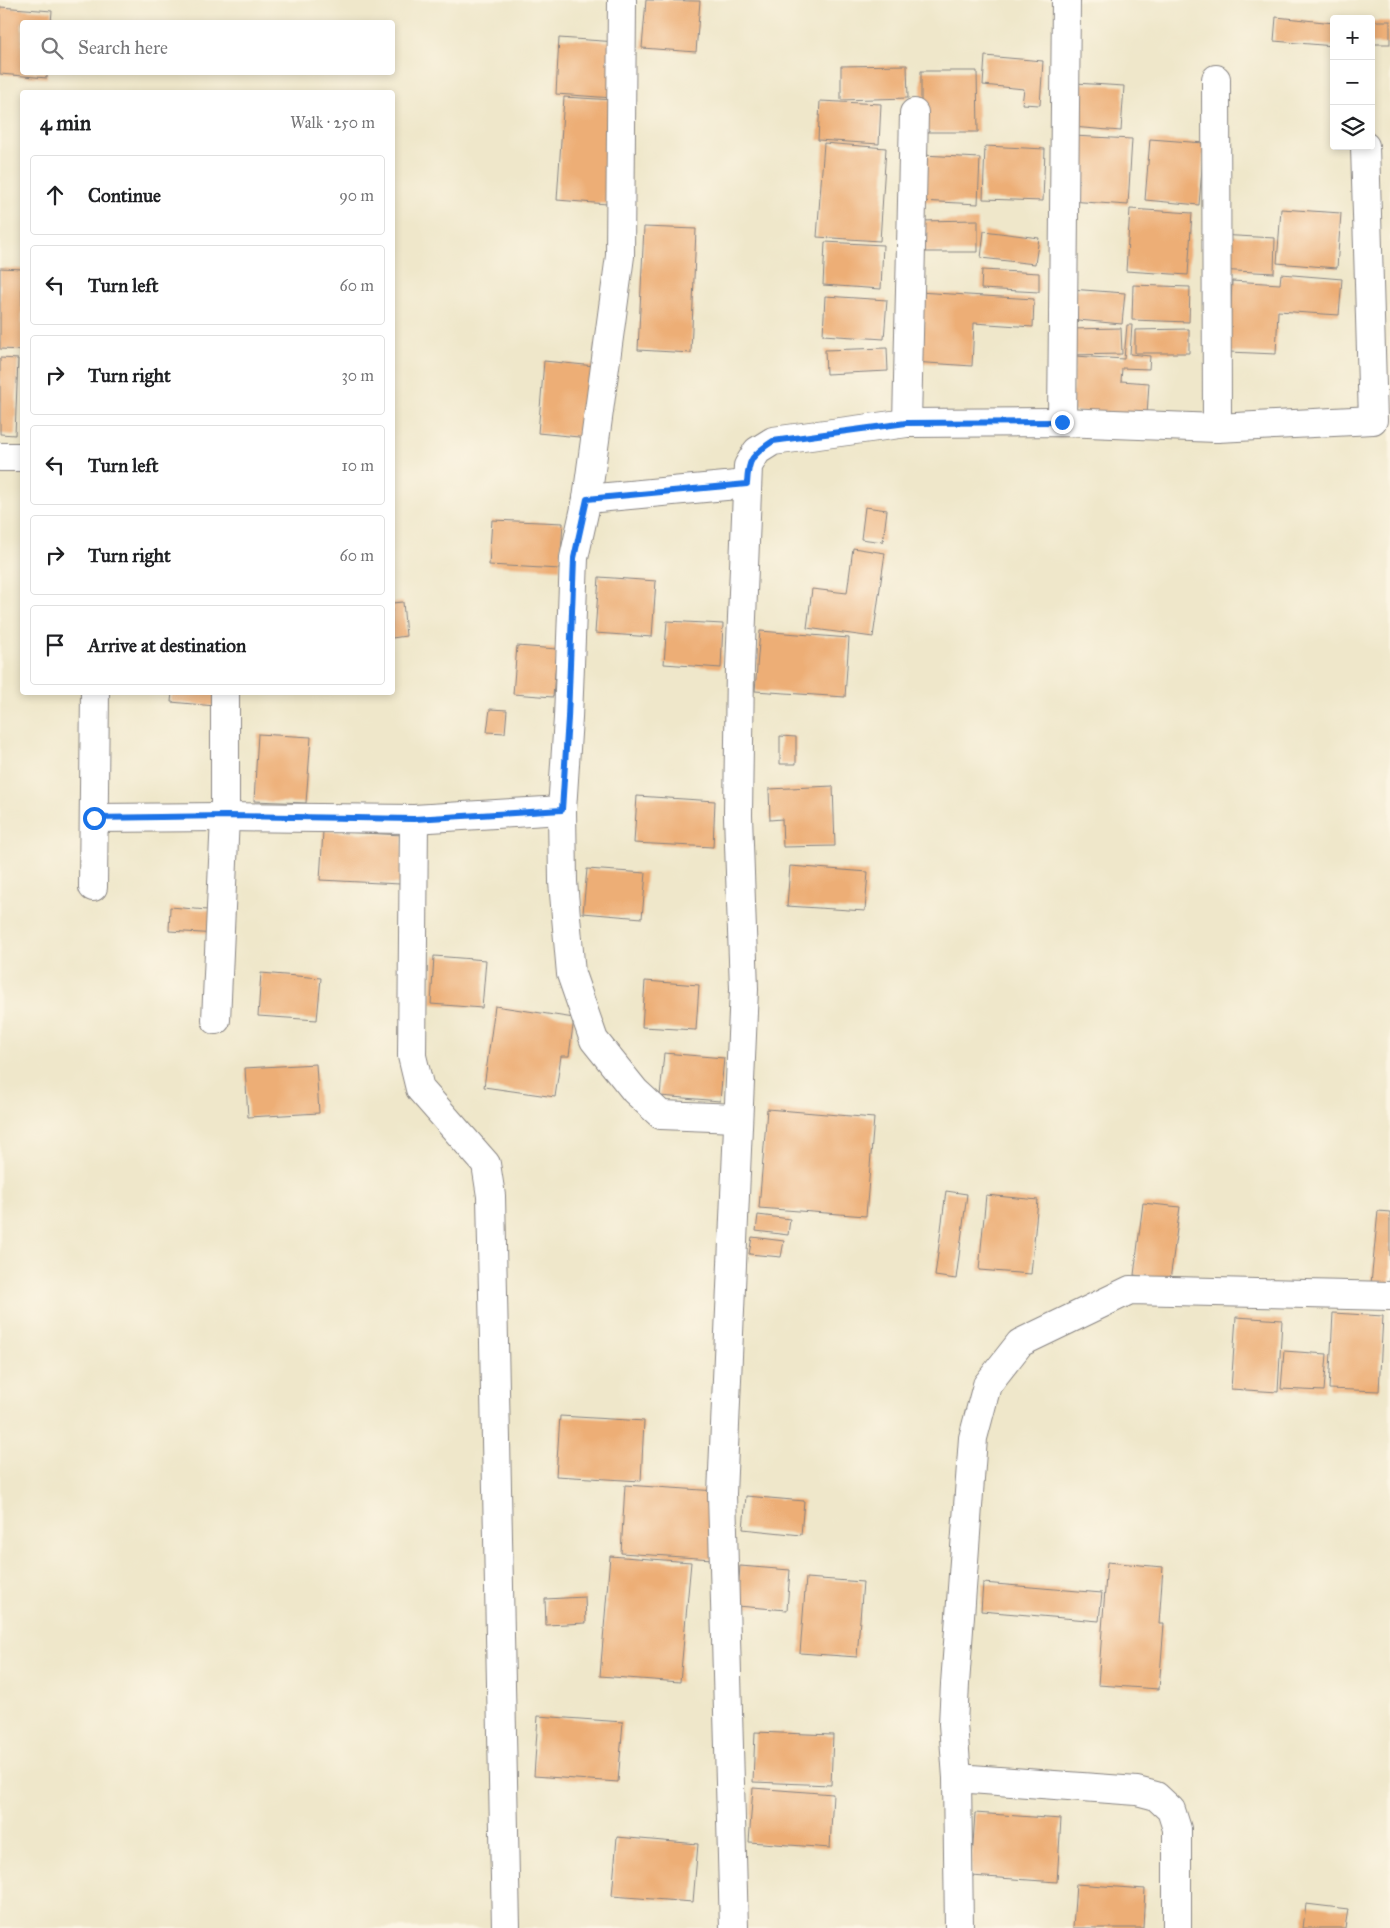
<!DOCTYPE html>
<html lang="en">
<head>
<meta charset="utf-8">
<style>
	body { margin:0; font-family:"IM FELL Great Primer",serif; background:#f6f6f6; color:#202124 }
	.controls { position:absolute; right:15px; top:15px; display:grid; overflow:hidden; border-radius:5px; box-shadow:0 2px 8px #0003 }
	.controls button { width:45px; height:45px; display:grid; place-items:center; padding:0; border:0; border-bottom:1px solid #e0e0e0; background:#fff; color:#202124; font:25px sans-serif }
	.stop { position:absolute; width:15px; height:15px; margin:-11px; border:4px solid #1a73e8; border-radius:50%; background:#fff }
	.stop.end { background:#1a73e8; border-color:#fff; box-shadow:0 1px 5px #0008 }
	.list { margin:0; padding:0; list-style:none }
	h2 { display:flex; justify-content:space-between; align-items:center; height:65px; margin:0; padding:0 20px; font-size:21px }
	h2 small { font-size:16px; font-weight:400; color:#757577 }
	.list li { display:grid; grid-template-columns:32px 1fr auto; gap:15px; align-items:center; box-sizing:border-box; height:80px; margin:0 10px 10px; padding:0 10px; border:1px solid #e0e0e0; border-radius:5px }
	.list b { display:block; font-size:19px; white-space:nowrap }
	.list em { font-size:16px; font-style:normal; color:#757577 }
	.icon { flex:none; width:28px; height:28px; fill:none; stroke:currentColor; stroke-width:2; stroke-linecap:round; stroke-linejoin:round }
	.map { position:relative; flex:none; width:1390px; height:1928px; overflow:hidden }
	.search { position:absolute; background:#fff; box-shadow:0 2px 8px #0003; left:20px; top:20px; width:375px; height:55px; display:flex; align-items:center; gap:12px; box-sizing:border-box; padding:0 18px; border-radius:5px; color:#757577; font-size:19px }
	.panel { position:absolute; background:#fff; box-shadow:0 2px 8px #0003; left:20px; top:90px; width:375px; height:605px; border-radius:5px }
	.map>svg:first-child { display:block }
	.building { fill:#edae76 }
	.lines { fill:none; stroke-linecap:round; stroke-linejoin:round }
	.street-casing { stroke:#888482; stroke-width:30 }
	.street { stroke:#fff; stroke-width:28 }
	.route { stroke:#1a73e8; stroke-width:6 }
</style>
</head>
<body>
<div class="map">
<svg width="1390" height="1928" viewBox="0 0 1390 1928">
	<rect width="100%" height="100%" fill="#fcf5e5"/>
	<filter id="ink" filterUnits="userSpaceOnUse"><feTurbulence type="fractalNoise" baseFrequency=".02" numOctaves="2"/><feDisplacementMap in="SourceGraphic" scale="10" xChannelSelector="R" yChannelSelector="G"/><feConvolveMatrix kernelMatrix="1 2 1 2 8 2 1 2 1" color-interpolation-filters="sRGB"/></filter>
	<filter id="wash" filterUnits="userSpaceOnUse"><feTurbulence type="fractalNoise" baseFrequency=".0096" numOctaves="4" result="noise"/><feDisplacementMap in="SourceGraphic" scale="20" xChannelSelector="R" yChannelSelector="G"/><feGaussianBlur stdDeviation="1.12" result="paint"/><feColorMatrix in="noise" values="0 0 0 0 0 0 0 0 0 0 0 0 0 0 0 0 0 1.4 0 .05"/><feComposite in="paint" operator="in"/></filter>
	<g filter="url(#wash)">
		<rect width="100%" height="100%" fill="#efe7ca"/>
		<g id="blocks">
			<g class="building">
				<polygon points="646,0 700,1 696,52 642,48"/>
				<polygon points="0,7 52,11 51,22 22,22 22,72 47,72 47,78 0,74"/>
				<polygon points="1276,17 1334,23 1334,46 1274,41"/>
				<rect x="1371" y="21" width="19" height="23"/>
				<polygon points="559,38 617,42 613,98 556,94"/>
				<polygon points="985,56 1043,61 1040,105 1022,104 1024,89 983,85"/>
				<polygon points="907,65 908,98 841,100 841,66"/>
				<polygon points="921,71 977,71 978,132 921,132"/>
				<polygon points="1075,83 1124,86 1121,131 1072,127"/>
				<polygon points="564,97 614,100 607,204 557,200"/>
				<polygon points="820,101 881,104 879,144 818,140"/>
				<polygon points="1073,136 1132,139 1128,205 1069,201"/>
				<polygon points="1150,139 1204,143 1199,205 1145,200"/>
				<polygon points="824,143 886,148 880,241 817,237"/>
				<polygon points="985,146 1045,149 1043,201 983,199"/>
				<polygon points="923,155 980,158 978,204 920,201"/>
				<polygon points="1130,209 1192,213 1188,275 1126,271"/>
				<polygon points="1281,209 1341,213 1337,268 1277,263"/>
				<polygon points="978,220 978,252 919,252 919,221"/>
				<polygon points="644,227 696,229 691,353 638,350"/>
				<polygon points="984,231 1039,238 1035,264 981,258"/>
				<polygon points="1218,235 1275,238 1274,273 1217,270"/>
				<polygon points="825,242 883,245 881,289 823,285"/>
				<polygon points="0,268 22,269 22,350 0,349"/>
				<polygon points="982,270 1039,273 1039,292 981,289"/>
				<polygon points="1281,274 1342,279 1339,315 1278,311 1276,354 1229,352 1232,281 1280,284"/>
				<polygon points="1133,285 1190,287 1189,322 1132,320"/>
				<polygon points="1070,289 1125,293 1122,324 1067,319"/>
				<polygon points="918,292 1034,299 1033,327 974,323 972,366 913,362"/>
				<polygon points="825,296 887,300 884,339 823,335"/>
				<polygon points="1127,325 1132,325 1130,354 1150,356 1149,369 1122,368 1121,381 1149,383 1147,415 1071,411 1075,356 1124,359"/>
				<polygon points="1121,328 1122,354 1070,355 1070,329"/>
				<polygon points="1189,329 1189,353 1135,353 1135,330"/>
				<polygon points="887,348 888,371 826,374 825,350"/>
				<polygon points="0,358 18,359 15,435 0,434"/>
				<polygon points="544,361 595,366 589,438 538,433"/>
				<polygon points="865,507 887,510 883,542 861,539"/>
				<polygon points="492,520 563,523 560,569 489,565"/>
				<polygon points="853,548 885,553 873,637 807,628 812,589 847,593"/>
				<polygon points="599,577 656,581 652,637 595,633"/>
				<polygon points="403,602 406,636 392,638 392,603"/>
				<polygon points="667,621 723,624 721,668 664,664"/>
				<polygon points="760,631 849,638 845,697 755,691"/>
				<polygon points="517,646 557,649 553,697 513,694"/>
				<polygon points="172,692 216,692 215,706 171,702"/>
				<polygon points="490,709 507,710 505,733 487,732"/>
				<polygon points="258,734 311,737 306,803 254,801"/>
				<polygon points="780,736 796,737 796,764 780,764"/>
				<polygon points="833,786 835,846 783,847 782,819 770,820 769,789"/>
				<polygon points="637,796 715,801 713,847 634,843"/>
				<polygon points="323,831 403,835 400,884 320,880"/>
				<polygon points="790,866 868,872 865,911 787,906"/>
				<polygon points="587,869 646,873 642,918 583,913"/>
				<polygon points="170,907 220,911 218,934 169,931"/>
				<polygon points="434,956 486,960 482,1008 431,1004"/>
				<polygon points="261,973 321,978 317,1020 258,1016"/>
				<polygon points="645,981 699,985 696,1030 642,1027"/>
				<polygon points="495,1006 574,1018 569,1056 561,1056 555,1097 484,1087"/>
				<polygon points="664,1053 724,1058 720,1101 660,1096"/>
				<polygon points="316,1064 319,1113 248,1117 245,1068"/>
				<polygon points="767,1109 874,1118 866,1216 759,1208"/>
				<polygon points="946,1191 967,1194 956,1279 935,1276"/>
				<polygon points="986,1195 1038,1200 1031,1274 979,1270"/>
				<polygon points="1143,1203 1180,1207 1170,1280 1134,1275"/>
				<polygon points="1378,1211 1390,1212 1390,1286 1371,1284"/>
				<polygon points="758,1215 790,1219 788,1235 756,1231"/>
				<polygon points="752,1237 784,1241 781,1257 749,1254"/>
				<polygon points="1333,1313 1383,1316 1379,1391 1329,1389"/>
				<polygon points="1236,1317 1282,1320 1278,1392 1231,1389"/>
				<polygon points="1284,1351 1327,1354 1324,1391 1281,1389"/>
				<polygon points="560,1416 644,1421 641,1481 556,1476"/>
				<polygon points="625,1485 717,1491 713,1559 621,1553"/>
				<polygon points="746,1496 804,1501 801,1535 743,1529"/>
				<polygon points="610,1556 691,1562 680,1682 600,1676"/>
				<polygon points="1107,1562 1163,1567 1159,1624 1164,1624 1159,1689 1098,1685"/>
				<polygon points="740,1566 790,1570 787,1610 737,1606"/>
				<polygon points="806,1578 863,1582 857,1657 800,1653"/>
				<polygon points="983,1583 1102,1593 1099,1621 981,1611"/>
				<polygon points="585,1597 586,1623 546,1625 545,1599"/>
				<polygon points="538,1716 623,1722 618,1782 534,1776"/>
				<polygon points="755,1732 833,1735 831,1785 753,1782"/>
				<polygon points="753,1788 833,1794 830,1848 749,1842"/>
				<polygon points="975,1813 1061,1819 1057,1882 971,1876"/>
				<polygon points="617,1837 698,1844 693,1902 612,1896"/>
				<polygon points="1076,1884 1145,1889 1143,1928 1073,1928"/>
				<polygon points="1306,1904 1348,1909 1345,1928 1303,1928"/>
			</g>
		</g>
	</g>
	<g filter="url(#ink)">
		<use href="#blocks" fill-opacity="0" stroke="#888482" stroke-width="1"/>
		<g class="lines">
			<defs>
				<g id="street">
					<polyline points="622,0 620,256 587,499 574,558 568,718 562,810 563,882 571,974 594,1040 635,1091 661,1115 737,1118"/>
					<polyline points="1216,79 1217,428"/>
					<polyline points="1062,422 1066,0"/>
					<polyline points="907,423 914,113"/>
					<polyline points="0,457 22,457"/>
					<polyline points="587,499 747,484"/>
					<polyline points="94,818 225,817 414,819 562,810"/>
					<polyline points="414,819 412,1056 420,1089 486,1164 491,1196 506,1928"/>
					<polyline points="93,887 95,692"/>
					<polyline points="216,1020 225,817 225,692"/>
					<polyline points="957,1778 1137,1791 1156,1796 1171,1810 1177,1829 1177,1928"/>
					<polyline points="734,1928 722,1494 744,989 738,815 740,668 748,466 757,451 773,441 907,423 1062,422 1217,428 1373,420 1365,146"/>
					<polyline points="959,1928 957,1778 953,1724 955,1684 973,1438 987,1385 1020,1343 1130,1290 1390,1296"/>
				</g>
			</defs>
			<use href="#street" class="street-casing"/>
			<use href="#street" class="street"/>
		</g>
	</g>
	<g class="lines" filter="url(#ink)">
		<path class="route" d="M 94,818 L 225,816 L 414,819 L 562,810 L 568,718 L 574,558 L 587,499 L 747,484 C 748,459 752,455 773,441 L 906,423 L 1062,422"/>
	</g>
</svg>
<div class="controls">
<button>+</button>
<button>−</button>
<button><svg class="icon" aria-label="layers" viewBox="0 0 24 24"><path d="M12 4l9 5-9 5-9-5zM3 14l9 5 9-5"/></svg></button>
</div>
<div class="stop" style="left:94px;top:818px"></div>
<div class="stop end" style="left:1062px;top:422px"></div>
<div class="search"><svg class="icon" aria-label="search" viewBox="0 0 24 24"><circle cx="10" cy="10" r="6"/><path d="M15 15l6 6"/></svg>Search here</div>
<section class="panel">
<h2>4 min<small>Walk · 250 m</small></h2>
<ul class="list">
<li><svg class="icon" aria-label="ahead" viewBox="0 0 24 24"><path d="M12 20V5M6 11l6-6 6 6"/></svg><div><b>Continue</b></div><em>90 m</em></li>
<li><svg class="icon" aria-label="left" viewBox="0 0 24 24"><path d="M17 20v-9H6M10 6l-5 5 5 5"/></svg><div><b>Turn left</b></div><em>60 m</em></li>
<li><svg class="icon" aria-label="right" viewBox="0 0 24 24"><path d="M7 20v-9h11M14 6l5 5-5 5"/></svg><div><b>Turn right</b></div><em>30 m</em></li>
<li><svg class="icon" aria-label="left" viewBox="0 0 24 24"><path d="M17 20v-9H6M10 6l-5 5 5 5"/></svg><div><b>Turn left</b></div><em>10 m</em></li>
<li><svg class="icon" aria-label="right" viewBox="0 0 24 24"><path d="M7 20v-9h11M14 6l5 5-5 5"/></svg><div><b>Turn right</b></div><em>60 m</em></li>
<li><svg class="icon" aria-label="arrive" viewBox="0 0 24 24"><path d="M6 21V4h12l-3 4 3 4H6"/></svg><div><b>Arrive at destination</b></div></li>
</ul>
</section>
</div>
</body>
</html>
